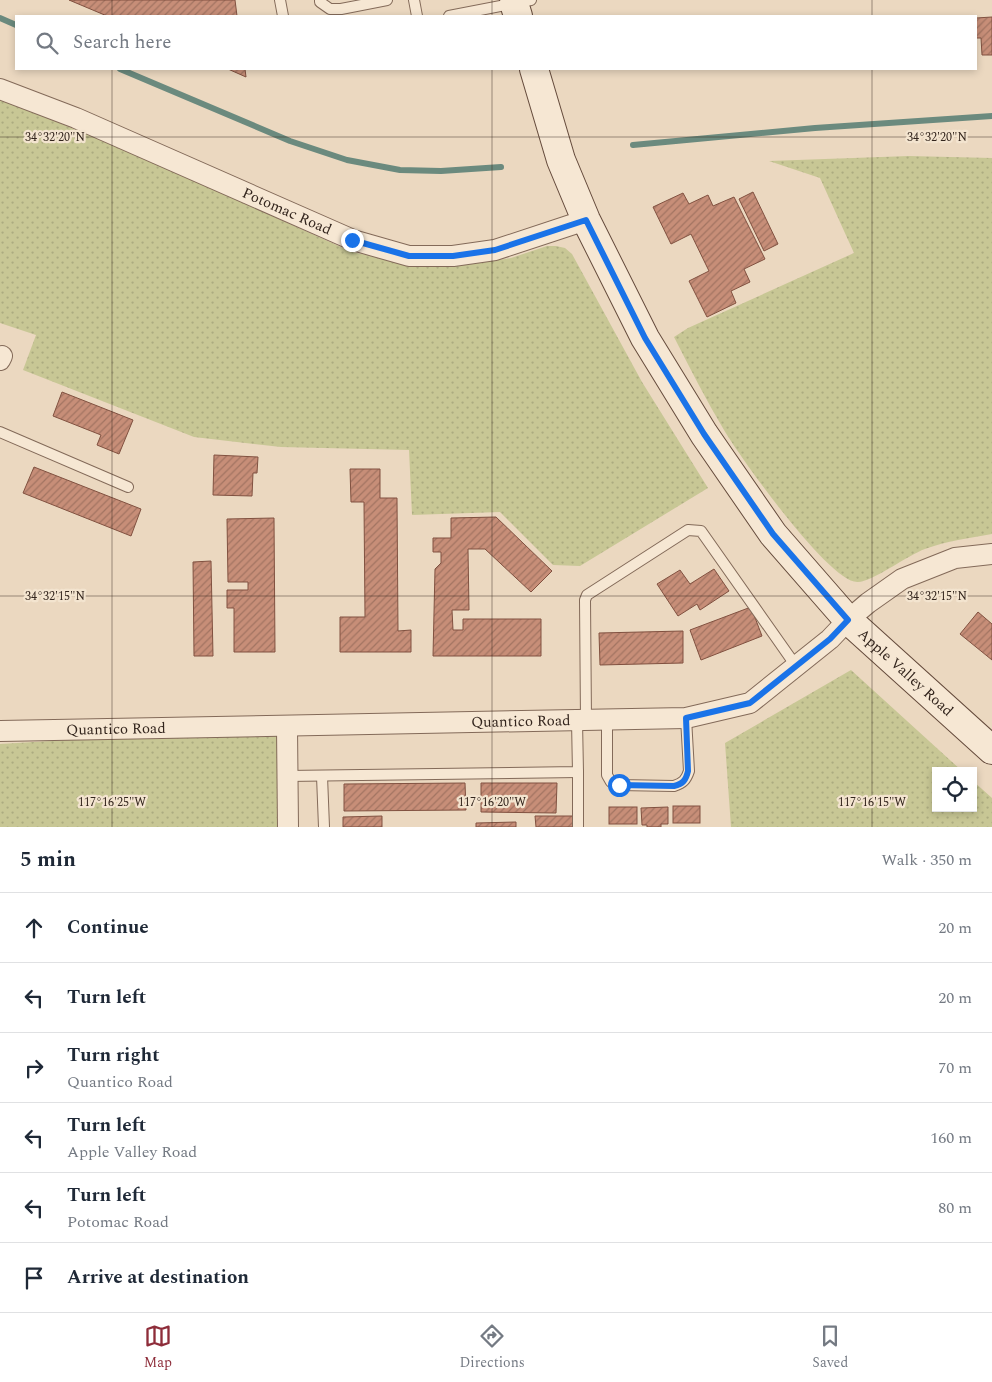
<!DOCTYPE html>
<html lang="en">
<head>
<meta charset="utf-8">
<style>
	body { margin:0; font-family:Spectral,serif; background:#f2f2f3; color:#1f2937 }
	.controls { position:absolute; right:15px; bottom:15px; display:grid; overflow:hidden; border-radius:0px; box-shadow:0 2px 8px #0003 }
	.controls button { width:45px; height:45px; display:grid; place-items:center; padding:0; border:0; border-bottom:1px solid #e0e1e3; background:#fff; color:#1f2937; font:25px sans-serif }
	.stop { position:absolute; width:15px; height:15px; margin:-11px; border:4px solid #1a73e8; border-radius:50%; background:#fff }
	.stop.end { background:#1a73e8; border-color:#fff; box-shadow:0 1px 5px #0008 }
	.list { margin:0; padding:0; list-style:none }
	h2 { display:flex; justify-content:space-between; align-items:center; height:65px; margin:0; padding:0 20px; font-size:21px }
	h2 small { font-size:16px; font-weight:400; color:#747a83 }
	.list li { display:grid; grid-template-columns:32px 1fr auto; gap:15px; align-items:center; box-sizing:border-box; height:70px; padding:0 20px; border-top:1px solid #e0e1e3 }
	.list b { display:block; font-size:19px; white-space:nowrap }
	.list p { margin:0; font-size:16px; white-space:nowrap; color:#747a83 }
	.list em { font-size:16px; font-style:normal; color:#747a83 }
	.icon { flex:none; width:28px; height:28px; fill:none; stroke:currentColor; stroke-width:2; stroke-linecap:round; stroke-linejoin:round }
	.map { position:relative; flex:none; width:992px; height:827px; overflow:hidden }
	.search { position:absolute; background:#fff; box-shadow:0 2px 8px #0003; left:15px; right:15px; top:15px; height:55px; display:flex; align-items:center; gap:12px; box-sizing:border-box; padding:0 18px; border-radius:0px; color:#747a83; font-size:19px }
	.sheet { height:485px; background:#fff }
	nav { display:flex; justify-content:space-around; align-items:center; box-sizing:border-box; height:70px; border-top:1px solid #e0e1e3; background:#fff; font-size:14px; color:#747a83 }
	nav a { display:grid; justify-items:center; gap:2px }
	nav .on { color:#8e2d3a }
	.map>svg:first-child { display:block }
	.grass { fill:url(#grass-dots) }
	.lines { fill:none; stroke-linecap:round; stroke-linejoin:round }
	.stream { stroke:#6b8a7e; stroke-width:6 }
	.building { fill:url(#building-hatch); stroke:#815140 }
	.service-casing { stroke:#836a59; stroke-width:12 }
	.minor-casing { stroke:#836a59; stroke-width:22 }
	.secondary-casing { stroke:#654b3c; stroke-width:30 }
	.service { stroke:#f6e7d3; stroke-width:10 }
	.minor { stroke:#f6e7d3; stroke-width:20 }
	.secondary { stroke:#f6e7d3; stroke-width:28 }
	.route { stroke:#1a73e8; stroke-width:6 }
	.ticks { fill:none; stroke:#33251d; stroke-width:1; stroke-opacity:0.45 }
	.labels { text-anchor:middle; stroke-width:4.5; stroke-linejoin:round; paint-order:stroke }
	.street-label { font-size:15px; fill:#33251d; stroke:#f3e4cf }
	.ticks-label { font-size:12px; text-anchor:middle; fill:#33251d; stroke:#f3e4cf; stroke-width:4.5; stroke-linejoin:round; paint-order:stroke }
</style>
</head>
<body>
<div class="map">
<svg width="992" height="827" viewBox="0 0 992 827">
	<defs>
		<pattern id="grass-dots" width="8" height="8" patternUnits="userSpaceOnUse" patternTransform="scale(1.25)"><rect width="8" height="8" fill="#c8c795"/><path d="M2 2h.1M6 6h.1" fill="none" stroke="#acab80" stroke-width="1.8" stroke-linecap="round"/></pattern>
		<pattern id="building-hatch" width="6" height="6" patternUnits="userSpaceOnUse" patternTransform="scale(1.25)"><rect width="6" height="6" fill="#c78e78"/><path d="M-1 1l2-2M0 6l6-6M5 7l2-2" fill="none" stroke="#a27462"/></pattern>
	</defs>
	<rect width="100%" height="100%" fill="#ebd8c0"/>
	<g class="grass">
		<polygon points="0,98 155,163 352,252 414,265 464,265 511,258 547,246 556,246 565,248 572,254 642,382 708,488 580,566 553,565 500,512 412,515 409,450 281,447 194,437 23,370 36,335 0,323"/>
		<path d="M 909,156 L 992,158 L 992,534 C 969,538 947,541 925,549 C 908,555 872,582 858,582 C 830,584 740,457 724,430 C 706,400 690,368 674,337 L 688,328 L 854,253 L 820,178 L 769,161 Z"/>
		<polygon points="851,670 962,771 936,771 936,808 973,808 973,781 992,798 992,827 731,827 725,743"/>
		<polygon points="287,727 288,827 0,827 0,744"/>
	</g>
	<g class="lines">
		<g class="stream">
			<polyline points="0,18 16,25"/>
			<polyline points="120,69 290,141 347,160 400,170 441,171 501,167"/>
			<polyline points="633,145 815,128 992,116"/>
		</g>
	</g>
	<g class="building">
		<polygon points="69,0 235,0 237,16 107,16"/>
		<polygon points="992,17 992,55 982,55 981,38 976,38 976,18"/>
		<polygon points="228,69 245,69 246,77"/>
		<polygon points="753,192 778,244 764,251 739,199"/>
		<polygon points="683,193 689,204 708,195 713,206 734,197 765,259 744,269 750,282 731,291 736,303 707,317 689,281 709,271 691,234 671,244 653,207"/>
		<polygon points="62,392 133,420 119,454 97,445 101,435 53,416"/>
		<polygon points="214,455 258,457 257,473 253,473 252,496 213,495"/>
		<polygon points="34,467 141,509 131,536 23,493"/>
		<polygon points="350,469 380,469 380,498 397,498 398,631 411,630 411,652 340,652 340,617 365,617 364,502 351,502"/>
		<polygon points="496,517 552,571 531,592 485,549 468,549 469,610 452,610 453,630 463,630 463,619 541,619 541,656 433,656 435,569 441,563 441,552 433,552 433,538 451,538 451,518"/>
		<polygon points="274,518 275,652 234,652 234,608 227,608 227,590 248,590 248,582 228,582 227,519"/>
		<polygon points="211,561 213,656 194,656 193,562"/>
		<polygon points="714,569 729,591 700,610 697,604 678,616 657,584 680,570 690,584"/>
		<polygon points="751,607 762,636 701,660 690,630"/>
		<polygon points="978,612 992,624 992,660 960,634"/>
		<polygon points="683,631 683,663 600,665 599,633"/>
		<polygon points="465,783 466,810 344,811 344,784"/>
		<polygon points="481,783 557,783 556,813 481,812"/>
		<rect x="673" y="806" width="27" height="17"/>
		<rect x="609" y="807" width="28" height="17"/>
		<polygon points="668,807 668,824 661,824 661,827 647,827 647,825 642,825 641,808"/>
		<polygon points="382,816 382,827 343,827 343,817"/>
		<polygon points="535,816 574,816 574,827 536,827"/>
		<polygon points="516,822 516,827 476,827 476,823"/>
	</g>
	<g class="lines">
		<defs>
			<g id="service">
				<polyline points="280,0 283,16"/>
				<polyline points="320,0 320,2 330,9 341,9 387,0"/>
				<polyline points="414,0 417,16"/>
				<polyline points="449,16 531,0"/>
				<polyline points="0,432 128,487"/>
				<path d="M 607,720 L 607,775 L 611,782 L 619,785 L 674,786 C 683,783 686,780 689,771 L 686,718"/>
				<polyline points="586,721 585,600 587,595 688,530 701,531 796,666"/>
				<polyline points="578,772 578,827"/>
				<polyline points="287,776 578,772 577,721"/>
				<polyline points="322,776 324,827"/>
			</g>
			<g id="minor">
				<path id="s1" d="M 0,89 L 76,118 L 353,240 L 409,256 L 453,256 L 495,250 L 586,220"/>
				<polyline points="0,360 2,356"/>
				<polyline points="287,727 288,827"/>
				<path id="s2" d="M 0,731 L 686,718 L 750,703 L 830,639 L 848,620 L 868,603 L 902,579 L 955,558 L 992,554"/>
			</g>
			<g id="secondary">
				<polyline points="515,0 514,3 518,16"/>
				<path id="s3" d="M 534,69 L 561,160 L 586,220 L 645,338 L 704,434 L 773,534 L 848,620 L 992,750"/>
			</g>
		</defs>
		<use href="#service" class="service-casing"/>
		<use href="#minor" class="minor-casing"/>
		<use href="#secondary" class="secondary-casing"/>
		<use href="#service" class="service"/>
		<use href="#minor" class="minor"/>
		<use href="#secondary" class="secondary"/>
	</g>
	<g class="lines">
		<path class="route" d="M 352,240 L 409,256 L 453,256 L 495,250 L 586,220 L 645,338 L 704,434 L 773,534 L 848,620 L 830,639 L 750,703 L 686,718 L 688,771 C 686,780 683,784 674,786 L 619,785"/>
	</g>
	<path class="ticks" d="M 112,0 L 112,16M 492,0 L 492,16M 872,0 L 872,16M 112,69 L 112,827M 492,69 L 492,827M 872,69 L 872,827M 0,137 L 992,137M 0,596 L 992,596"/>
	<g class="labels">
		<g class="street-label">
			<text dy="5" stroke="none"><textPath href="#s1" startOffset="312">Potomac Road</textPath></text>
			<text dy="5" stroke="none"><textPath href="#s3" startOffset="718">Apple Valley Road</textPath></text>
			<text dy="5" stroke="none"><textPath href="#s2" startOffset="521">Quantico Road</textPath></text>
			<text dy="5" stroke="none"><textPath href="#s2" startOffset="116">Quantico Road</textPath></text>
		</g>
	</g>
	<g class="ticks-label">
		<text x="55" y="141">34°32'20"N</text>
		<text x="937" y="141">34°32'20"N</text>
		<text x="55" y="600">34°32'15"N</text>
		<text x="937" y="600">34°32'15"N</text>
		<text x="112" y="806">117°16'25"W</text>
		<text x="492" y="806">117°16'20"W</text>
		<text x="872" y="806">117°16'15"W</text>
	</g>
</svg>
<div class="controls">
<button><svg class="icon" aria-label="locate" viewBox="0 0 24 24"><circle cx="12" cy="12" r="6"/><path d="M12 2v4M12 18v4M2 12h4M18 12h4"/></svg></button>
</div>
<div class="stop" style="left:619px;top:785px"></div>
<div class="stop end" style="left:352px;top:240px"></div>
<div class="search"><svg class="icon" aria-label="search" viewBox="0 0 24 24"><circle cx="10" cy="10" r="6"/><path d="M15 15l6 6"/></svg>Search here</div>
</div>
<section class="sheet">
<h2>5 min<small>Walk · 350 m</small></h2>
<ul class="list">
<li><svg class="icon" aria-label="ahead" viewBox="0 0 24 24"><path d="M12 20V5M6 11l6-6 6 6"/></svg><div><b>Continue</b></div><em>20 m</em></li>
<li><svg class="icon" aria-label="left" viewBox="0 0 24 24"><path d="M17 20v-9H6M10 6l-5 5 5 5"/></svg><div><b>Turn left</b></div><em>20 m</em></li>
<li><svg class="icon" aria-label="right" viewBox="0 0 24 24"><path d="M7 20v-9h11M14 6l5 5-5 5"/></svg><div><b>Turn right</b><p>Quantico Road</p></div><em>70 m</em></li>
<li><svg class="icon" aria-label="left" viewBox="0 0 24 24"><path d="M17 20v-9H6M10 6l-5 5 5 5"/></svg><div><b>Turn left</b><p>Apple Valley Road</p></div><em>160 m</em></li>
<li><svg class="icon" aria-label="left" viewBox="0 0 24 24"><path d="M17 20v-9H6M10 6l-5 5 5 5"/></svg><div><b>Turn left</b><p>Potomac Road</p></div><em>80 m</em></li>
<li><svg class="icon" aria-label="arrive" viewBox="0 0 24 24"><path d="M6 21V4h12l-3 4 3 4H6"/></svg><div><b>Arrive at destination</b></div></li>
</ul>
</section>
<nav>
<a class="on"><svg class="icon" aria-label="map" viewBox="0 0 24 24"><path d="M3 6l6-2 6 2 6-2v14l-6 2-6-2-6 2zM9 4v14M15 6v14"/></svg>Map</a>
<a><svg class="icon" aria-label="directions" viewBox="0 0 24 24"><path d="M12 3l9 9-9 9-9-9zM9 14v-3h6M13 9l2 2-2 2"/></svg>Directions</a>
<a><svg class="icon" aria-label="saved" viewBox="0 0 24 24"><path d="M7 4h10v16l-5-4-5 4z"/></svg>Saved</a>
</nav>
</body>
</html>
